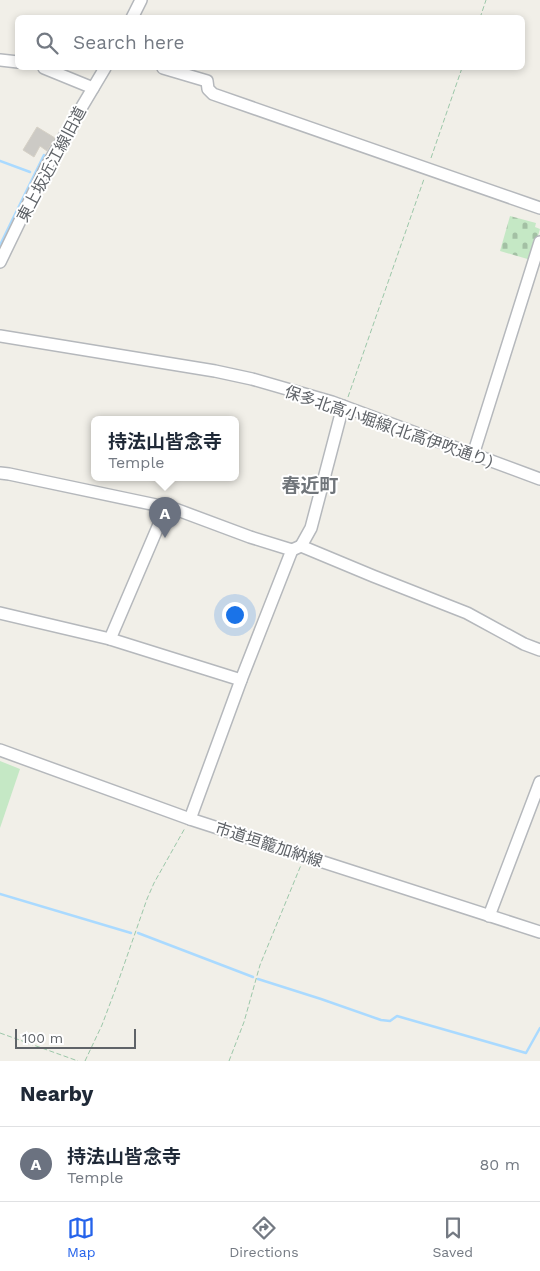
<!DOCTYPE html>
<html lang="en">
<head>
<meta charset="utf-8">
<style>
	body { margin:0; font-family:"Work Sans","Noto Sans JP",sans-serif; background:#f2f2f3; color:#1f2937 }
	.scale { position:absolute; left:15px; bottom:12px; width:121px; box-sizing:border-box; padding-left:5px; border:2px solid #5f6368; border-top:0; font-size:14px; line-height:18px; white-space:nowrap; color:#5f6368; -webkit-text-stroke:4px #fff; paint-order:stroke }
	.you { position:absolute; left:234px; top:614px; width:18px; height:18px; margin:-12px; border:4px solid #fff; border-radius:50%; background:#1a73e8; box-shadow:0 0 0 8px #1a73e833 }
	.badge { display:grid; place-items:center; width:32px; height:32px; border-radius:50%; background:#2563eb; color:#fff; font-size:16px; font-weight:700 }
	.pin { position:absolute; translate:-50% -41px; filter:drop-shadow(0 1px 2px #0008) }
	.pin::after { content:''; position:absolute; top:26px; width:18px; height:15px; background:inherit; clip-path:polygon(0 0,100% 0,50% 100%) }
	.popup { position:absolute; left:91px; top:416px; width:148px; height:65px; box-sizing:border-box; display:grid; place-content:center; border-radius:8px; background:#fff; filter:drop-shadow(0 1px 4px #0005); font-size:16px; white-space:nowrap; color:#747a83 }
	.popup b { font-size:19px; color:#1f2937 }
	.popup::after { content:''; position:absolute; left:50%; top:100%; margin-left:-10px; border:10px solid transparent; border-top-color:#fff }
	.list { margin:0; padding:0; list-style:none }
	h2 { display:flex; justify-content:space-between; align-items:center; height:65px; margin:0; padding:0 20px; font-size:21px }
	h2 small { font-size:16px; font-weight:400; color:#747a83 }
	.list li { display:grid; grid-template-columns:32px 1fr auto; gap:15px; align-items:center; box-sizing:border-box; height:75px; padding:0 20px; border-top:1px solid #e0e1e3 }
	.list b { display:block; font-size:19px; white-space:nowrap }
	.list p { margin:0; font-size:16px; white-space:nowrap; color:#747a83 }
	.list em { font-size:16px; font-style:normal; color:#747a83 }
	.icon { flex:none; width:28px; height:28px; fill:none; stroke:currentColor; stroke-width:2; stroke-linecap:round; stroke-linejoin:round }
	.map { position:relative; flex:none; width:540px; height:1061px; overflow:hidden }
	.search { position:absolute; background:#fff; box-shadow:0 2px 8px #0003; left:15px; right:15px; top:15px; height:55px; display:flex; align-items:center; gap:12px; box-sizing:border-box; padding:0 18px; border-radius:8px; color:#747a83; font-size:19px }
	.sheet { height:140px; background:#fff }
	nav { display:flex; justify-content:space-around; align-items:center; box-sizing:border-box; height:70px; border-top:1px solid #e0e1e3; background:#fff; font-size:14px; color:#747a83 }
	nav a { display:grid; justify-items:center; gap:2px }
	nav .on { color:#2563eb }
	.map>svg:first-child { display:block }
	.cemetery { fill:url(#cemetery-stones) }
	.park { fill:#c5e8c5 }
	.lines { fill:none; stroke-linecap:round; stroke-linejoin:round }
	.stream { stroke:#aadaff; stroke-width:2.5 }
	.building { fill:#cccac5; stroke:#d6d1c6 }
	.minor-casing { stroke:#b5b8bc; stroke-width:14 }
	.path { stroke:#9cc7a9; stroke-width:1; stroke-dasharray:5 2.5; stroke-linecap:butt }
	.minor { stroke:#fff; stroke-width:11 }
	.labels { text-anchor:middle; stroke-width:4; stroke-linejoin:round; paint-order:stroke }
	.street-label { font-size:16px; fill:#5f6368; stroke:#fff }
	.quarter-label { font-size:19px; font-weight:bold; fill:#70757a; stroke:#fff }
</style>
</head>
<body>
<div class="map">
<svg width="540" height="1061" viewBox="0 0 540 1061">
	<defs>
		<pattern id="cemetery-stones" width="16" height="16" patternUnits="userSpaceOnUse" patternTransform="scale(1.25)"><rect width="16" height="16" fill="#c5e8c5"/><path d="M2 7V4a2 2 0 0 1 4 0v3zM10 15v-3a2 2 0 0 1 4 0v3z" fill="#a3c0a4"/></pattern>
	</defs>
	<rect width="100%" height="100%" fill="#f1efe8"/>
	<polygon class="cemetery" points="510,216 536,223 535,227 540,229 531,260 500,251"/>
	<polygon class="park" points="0,761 20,769 0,828"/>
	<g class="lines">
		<g class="stream">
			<polyline points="0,161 30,172"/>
			<polyline points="0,245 44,155"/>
			<polyline points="0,894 131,933"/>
			<polyline points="138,933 253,977"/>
			<polyline points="258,979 321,999 381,1020 390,1021 397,1016 526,1053 540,1028"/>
		</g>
	</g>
	<polygon class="building" points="37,127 55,138 47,151 40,146 34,157 23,150"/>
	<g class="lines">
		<defs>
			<g id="minor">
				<polyline points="132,18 141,0"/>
				<polyline points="0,60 18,62"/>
				<polyline points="44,68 93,88"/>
				<polyline points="163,68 207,81 208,89 213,94 540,208"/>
				<polyline points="0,262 46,167 105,68"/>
				<polyline points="0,336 215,371 252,379 332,402 540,479"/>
				<polyline points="473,455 540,242"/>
				<polyline points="0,473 9,474 175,509 250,537 292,550 241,680 190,819"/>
				<polyline points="301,546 311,528 343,406"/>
				<polyline points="292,550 301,546 373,576 467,613 524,644 540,650"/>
				<polyline points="0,613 110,639 241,680"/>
				<polyline points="110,639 163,515 166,507"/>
				<polyline points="0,750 190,819 540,932"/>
				<polyline points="489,916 540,782"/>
			</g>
		</defs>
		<use href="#minor" class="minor-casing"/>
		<g class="path">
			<polyline points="480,18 486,0"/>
			<polyline points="431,158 462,68"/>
			<polyline points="348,397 424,179"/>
			<polyline points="0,1033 78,1061"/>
			<polyline points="85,1061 102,1025 117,985 147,899 154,883 185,828"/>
			<polyline points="229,1061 244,1022 260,965 301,865"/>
		</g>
		<use href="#minor" class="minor"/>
	</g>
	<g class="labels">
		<g class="street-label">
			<text transform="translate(51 164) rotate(-62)" y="6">東上坂近江線旧道</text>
			<text transform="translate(389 426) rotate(19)" y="6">保多北高小堀線(北高伊吹通り)</text>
			<text transform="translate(269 844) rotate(18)" y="6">市道垣籠加納線</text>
		</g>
		<g class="quarter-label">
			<text x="310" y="492">春近町</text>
		</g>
	</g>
</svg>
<div class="scale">100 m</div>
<div class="you"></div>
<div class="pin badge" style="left:165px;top:538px;background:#6b7280">A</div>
<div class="popup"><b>持法山皆念寺</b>Temple</div>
<div class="search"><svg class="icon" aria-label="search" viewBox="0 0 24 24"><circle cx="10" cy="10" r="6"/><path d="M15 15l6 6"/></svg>Search here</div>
</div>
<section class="sheet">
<h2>Nearby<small></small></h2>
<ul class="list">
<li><span class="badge" style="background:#6b7280">A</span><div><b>持法山皆念寺</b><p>Temple</p></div><em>80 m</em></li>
</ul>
</section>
<nav>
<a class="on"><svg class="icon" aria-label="map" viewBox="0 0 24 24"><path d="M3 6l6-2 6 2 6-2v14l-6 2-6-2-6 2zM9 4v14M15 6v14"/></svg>Map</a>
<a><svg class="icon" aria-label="directions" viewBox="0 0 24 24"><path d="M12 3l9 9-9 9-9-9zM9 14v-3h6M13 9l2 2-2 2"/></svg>Directions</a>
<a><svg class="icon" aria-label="saved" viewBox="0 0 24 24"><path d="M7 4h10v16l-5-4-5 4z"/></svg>Saved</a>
</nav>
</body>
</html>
